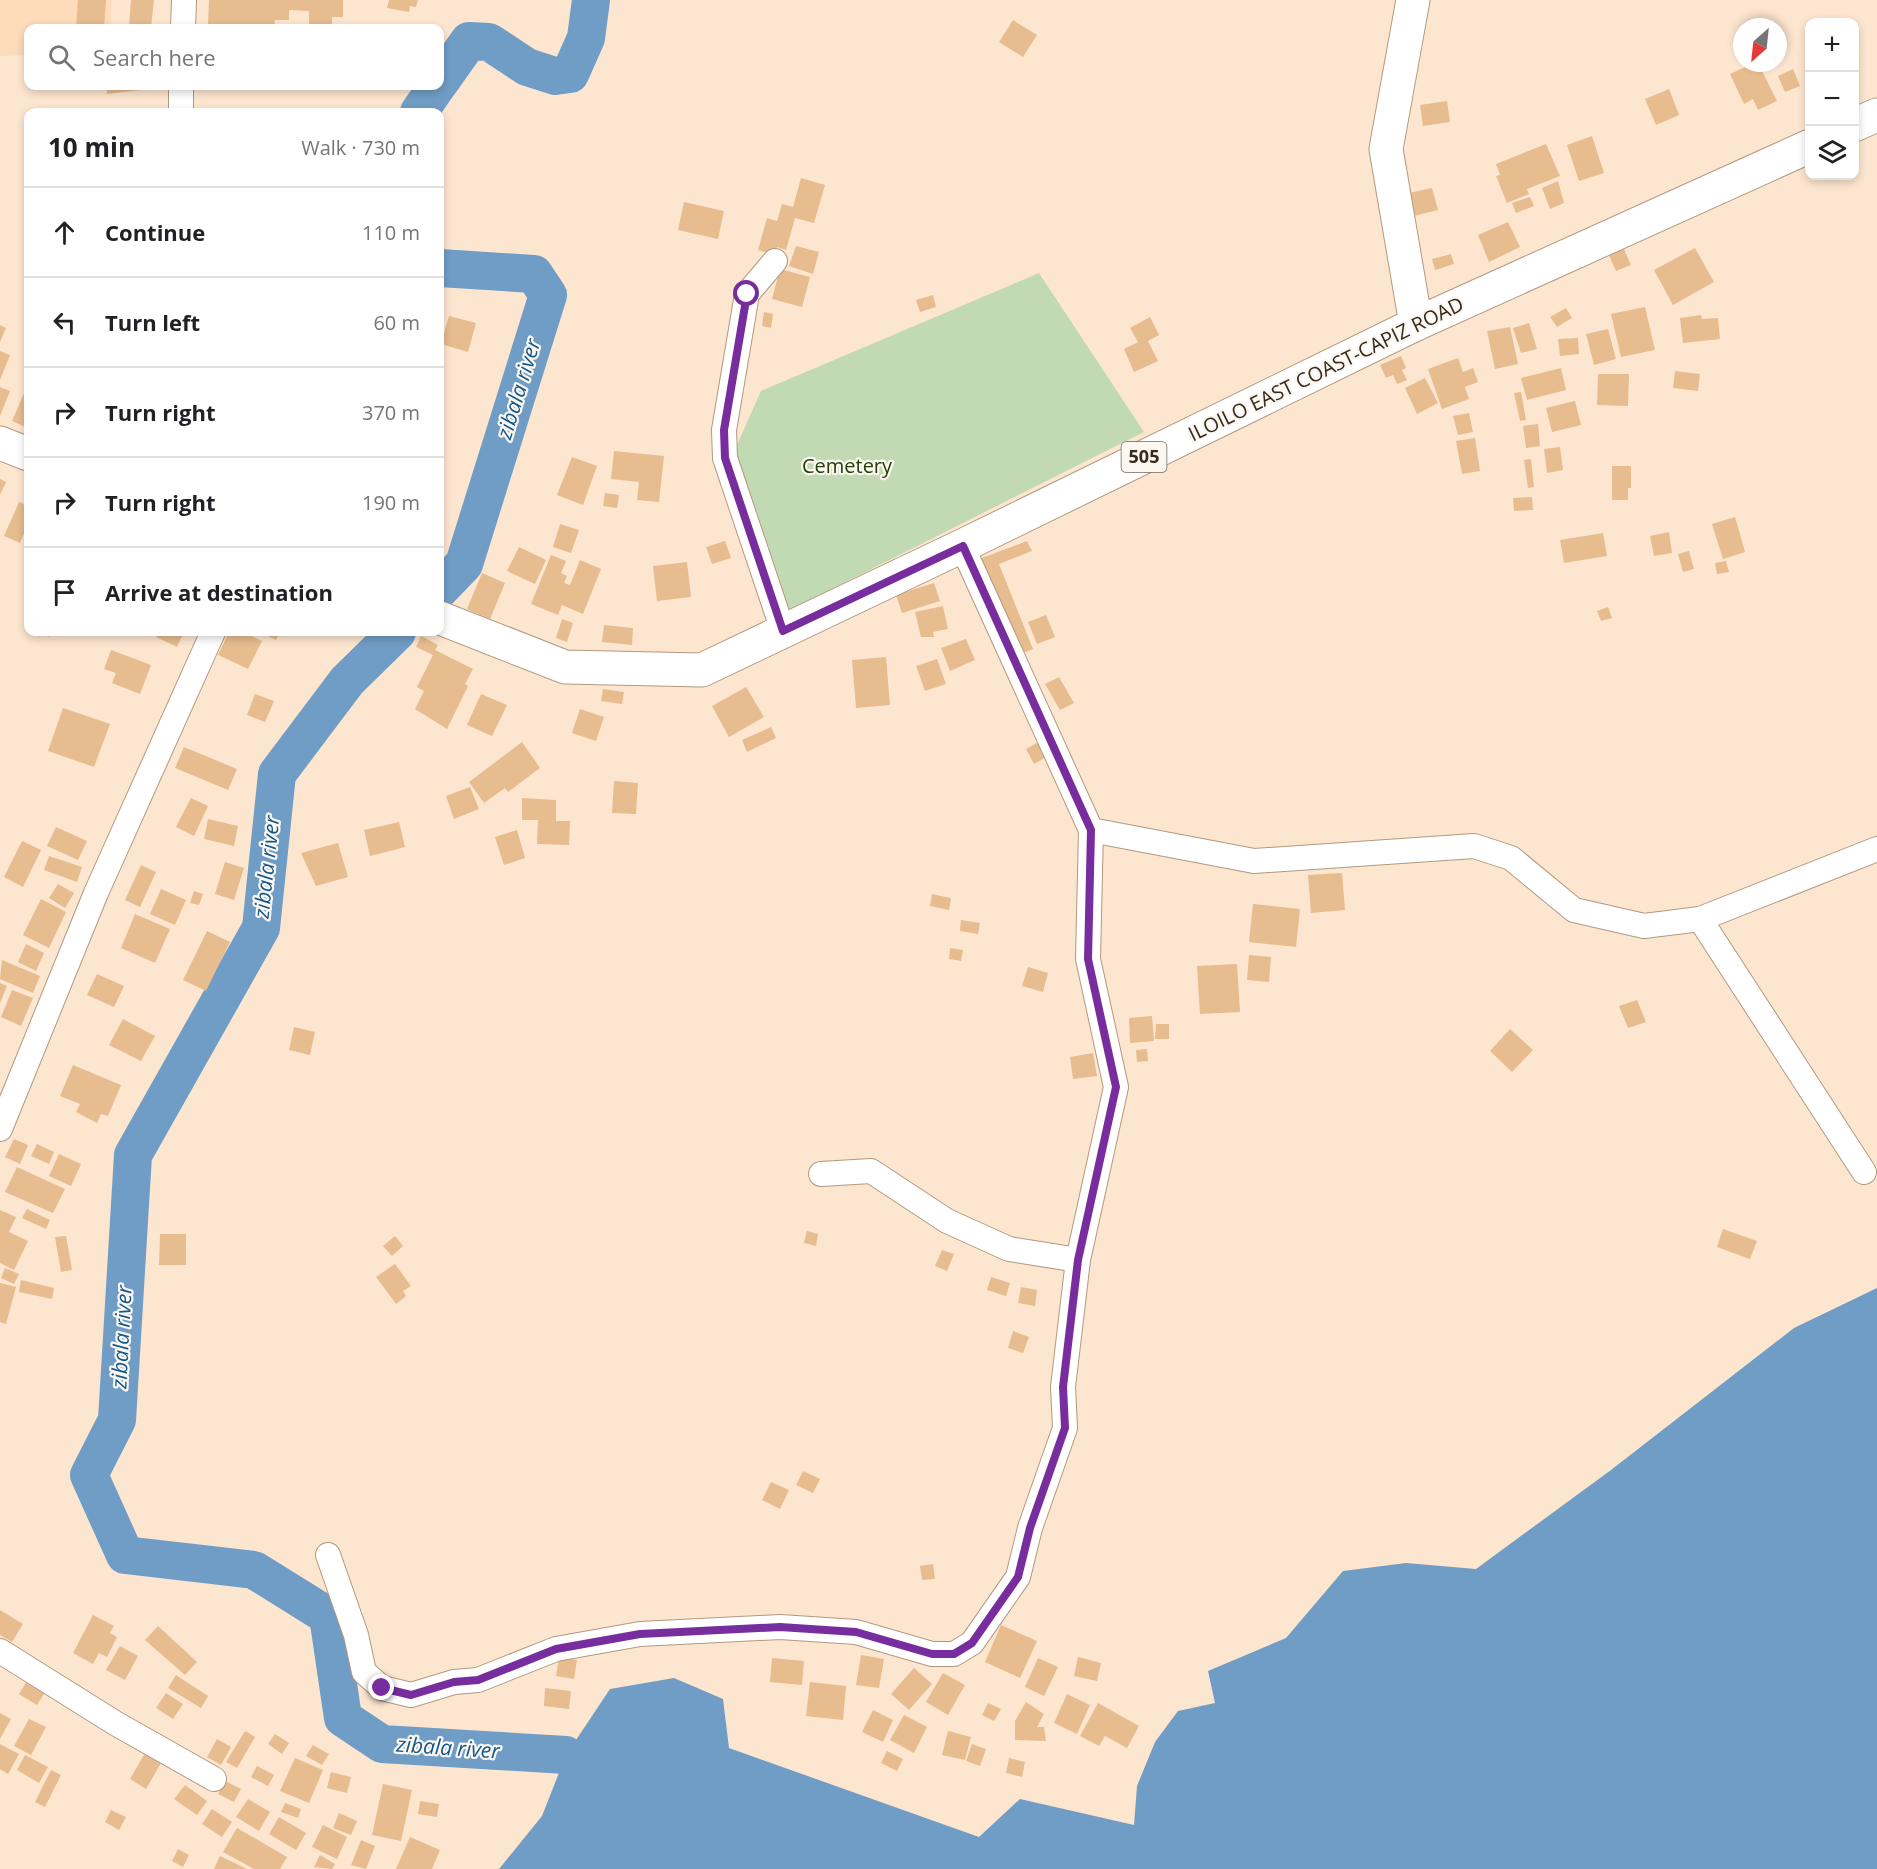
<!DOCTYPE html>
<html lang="en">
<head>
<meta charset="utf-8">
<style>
	body { margin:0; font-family:"Open Sans",sans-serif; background:#f2f2f2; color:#202124 }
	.controls { position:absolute; right:18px; top:18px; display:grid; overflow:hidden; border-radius:12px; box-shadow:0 3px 9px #0003 }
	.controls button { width:54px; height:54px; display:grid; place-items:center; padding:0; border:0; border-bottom:2px solid #e0e0e0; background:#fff; color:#202124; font:30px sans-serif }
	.compass { position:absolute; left:1733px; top:18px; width:54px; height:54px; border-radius:50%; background:#fff; box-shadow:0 3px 9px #0003; rotate:207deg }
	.stop { position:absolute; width:18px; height:18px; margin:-14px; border:4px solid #782d9f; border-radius:50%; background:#fff }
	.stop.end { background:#782d9f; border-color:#fff; box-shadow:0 2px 6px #0008 }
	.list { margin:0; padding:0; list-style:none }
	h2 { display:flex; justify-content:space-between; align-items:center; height:78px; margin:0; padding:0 24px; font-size:26px }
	h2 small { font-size:20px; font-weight:400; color:#757577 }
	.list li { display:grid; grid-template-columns:39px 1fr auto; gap:18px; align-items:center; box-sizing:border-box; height:90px; padding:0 24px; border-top:2px solid #e0e0e0 }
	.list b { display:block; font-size:22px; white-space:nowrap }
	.list em { font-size:20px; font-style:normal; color:#757577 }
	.icon { flex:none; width:33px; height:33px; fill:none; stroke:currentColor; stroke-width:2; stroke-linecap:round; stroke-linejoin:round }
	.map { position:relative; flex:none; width:1877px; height:1869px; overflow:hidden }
	.search { position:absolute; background:#fff; box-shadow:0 3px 9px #0003; left:24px; top:24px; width:420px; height:66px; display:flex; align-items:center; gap:15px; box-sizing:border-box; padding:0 21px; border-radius:12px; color:#757577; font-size:22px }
	.panel { position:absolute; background:#fff; box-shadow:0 3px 9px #0003; left:24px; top:108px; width:420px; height:528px; border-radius:12px }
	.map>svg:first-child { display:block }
	.built { fill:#fddcba }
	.green { fill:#c2dab4 }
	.water { fill:#709dc5 }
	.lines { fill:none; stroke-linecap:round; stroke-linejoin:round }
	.river { stroke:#709dc5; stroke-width:38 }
	.building { fill:#e7bc8f }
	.street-casing { stroke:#b2997e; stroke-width:26 }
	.secondary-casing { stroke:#b2997e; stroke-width:35 }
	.primary-casing { stroke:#b2997e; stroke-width:35 }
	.street { stroke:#fff; stroke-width:24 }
	.secondary { stroke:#fff; stroke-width:33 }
	.primary { stroke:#fff; stroke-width:33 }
	.route { stroke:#782d9f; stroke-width:8 }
	.labels { text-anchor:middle; stroke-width:4.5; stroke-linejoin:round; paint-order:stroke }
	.shield { fill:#fcf7f1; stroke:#71685f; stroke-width:1.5 }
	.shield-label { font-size:18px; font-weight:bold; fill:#352b20 }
	.street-label { font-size:20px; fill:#352b20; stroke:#fcf7f1 }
	.park-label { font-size:20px; fill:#223f09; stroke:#fcf7f1 }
	.water-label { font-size:21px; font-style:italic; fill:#11588c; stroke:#fcf7f1 }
</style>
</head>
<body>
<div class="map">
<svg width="1877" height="1869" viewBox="0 0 1877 1869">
	<rect width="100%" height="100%" fill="#fde6d0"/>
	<polygon class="built" points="0,0 112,0 110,28 28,28 28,55 0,56"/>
	<polygon class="green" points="1039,273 1144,432 784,613 732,456 761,391"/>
	<polygon class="water" points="1877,1288 1877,1869 499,1869 542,1816 566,1755 610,1689 674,1678 723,1699 729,1748 979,1837 1020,1799 1134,1825 1137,1786 1155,1742 1178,1711 1215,1703 1208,1671 1286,1638 1343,1571 1406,1563 1476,1569 1611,1470 1794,1328"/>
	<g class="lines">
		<g class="river">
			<polyline points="440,82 469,41 489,42 527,67 555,76 570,74 586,38 591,0"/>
			<polyline points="419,112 437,86"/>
			<polyline points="440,268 534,274 548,295 464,564 440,589"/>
			<polyline points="397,632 347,681 277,774 261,928 133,1155 117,1420 89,1475 125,1555 254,1570 328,1616 343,1718 382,1744 566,1755"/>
		</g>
	</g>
	<g class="building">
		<polygon points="78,0 106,0 104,28 76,28"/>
		<polygon points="131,0 154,0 151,28 129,26"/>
		<polygon points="209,0 343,0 343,17 332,17 332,28 309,28 309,11 289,10 289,20 275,20 274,28 224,28 224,24 208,24"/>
		<polygon points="389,0 418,0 416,7 410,6 409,12 387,8"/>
		<polygon points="1013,20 1037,35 1023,57 999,42"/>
		<polygon points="1754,63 1758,63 1777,101 1758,110 1753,99 1744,104 1730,74"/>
		<polygon points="1793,69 1800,86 1785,92 1778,76"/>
		<polygon points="106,86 149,86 149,89 107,94"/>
		<polygon points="1669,89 1679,115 1656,125 1645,99"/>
		<polygon points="1447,101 1450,122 1423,126 1420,105"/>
		<polygon points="1592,136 1604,173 1579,181 1567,145"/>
		<polygon points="1546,144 1560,176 1527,189 1529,194 1507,203 1496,176 1500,175 1496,164"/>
		<polygon points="801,178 825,185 814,223 795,218 786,250 777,247 775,255 758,250 767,218 777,221 782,204 793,207"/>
		<polygon points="1558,181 1564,203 1550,209 1542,188"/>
		<polygon points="1432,188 1438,210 1405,218 1400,195"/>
		<polygon points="1530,197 1534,206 1516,213 1512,203"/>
		<polygon points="684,202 724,211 718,239 678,230"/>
		<polygon points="1508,222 1520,247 1489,262 1478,235"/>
		<polygon points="796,246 819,252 813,274 789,266"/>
		<polygon points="1623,247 1631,265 1616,271 1608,253"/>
		<polygon points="1695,248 1714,282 1673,305 1654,270"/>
		<polygon points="1451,254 1454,264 1435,270 1432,259"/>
		<polygon points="780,269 810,277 802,307 772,299"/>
		<polygon points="933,295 936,307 920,312 916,300"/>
		<polygon points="1645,307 1655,350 1621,357 1611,314"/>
		<polygon points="1566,308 1572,318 1557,327 1550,317"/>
		<polygon points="764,312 773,314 771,328 762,326"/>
		<polygon points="1701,315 1702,319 1718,318 1720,339 1683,343 1680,318"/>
		<polygon points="449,316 476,323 468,352 441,344"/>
		<polygon points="1150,317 1159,335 1148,341 1158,361 1134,372 1124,349 1138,342 1130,328"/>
		<polygon points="1529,323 1537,349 1521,353 1513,328"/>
		<polygon points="0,325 6,328 0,342"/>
		<polygon points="1510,327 1518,364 1495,369 1487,331"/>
		<polygon points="1608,329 1616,359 1594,365 1586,334"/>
		<polygon points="1578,338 1579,354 1560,356 1558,339"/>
		<polygon points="0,351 10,355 0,380"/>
		<polygon points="1401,356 1406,368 1402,370 1407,380 1397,384 1393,375 1386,378 1380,365"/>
		<polygon points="1458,358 1463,372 1473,368 1478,382 1465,387 1469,399 1442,409 1428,369"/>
		<polygon points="1561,368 1566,390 1527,400 1521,378"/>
		<polygon points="1675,371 1700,374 1698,391 1673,388"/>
		<polygon points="1598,374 1629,374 1628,406 1597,405"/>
		<polygon points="1425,378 1438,403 1417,414 1405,388"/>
		<polygon points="28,384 28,428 12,421"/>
		<polygon points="0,387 10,391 0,416"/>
		<polygon points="1521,392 1526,420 1520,421 1514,393"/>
		<polygon points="1575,401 1581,425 1552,432 1546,408"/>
		<polygon points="1469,413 1473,432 1458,435 1453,416"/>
		<polygon points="1538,424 1540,446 1526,448 1523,426"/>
		<polygon points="1475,438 1480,471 1462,474 1456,441"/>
		<polygon points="1560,447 1563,470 1547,473 1544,449"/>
		<polygon points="614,451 664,456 659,502 637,500 639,482 611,479"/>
		<polygon points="572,457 597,466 583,505 557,495"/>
		<polygon points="1531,459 1534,487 1528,488 1524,460"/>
		<polygon points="1612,466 1631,466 1631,488 1628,488 1628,500 1612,500"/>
		<polygon points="0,479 6,482 0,495"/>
		<polygon points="605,493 619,495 617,508 603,506"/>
		<polygon points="1532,497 1533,510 1514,511 1513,498"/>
		<polygon points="19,502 28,506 28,524 20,543 4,536"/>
		<polygon points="1735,517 1745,552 1723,559 1712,524"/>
		<polygon points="560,524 579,530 571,553 553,547"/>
		<polygon points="1669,532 1672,553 1654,556 1650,536"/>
		<polygon points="1603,533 1607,556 1564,563 1560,540"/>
		<polygon points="725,541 731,558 712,564 706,547"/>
		<polygon points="1027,541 1032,551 999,564 1033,649 1018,655 979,559"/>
		<polygon points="519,547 546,560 535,584 507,571"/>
		<polygon points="1689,551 1694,569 1683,572 1678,554"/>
		<polygon points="551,555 566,561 561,573 567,576 564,583 570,585 580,560 601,569 583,614 562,605 558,615 531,604"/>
		<polygon points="1726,561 1729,572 1717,574 1715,563"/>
		<polygon points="687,562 691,597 657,601 653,566"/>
		<polygon points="482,573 505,583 490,619 467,609"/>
		<polygon points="934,583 940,601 902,613 896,595"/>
		<polygon points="943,606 948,629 933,632 934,637 921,637 915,612"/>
		<polygon points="1608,607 1612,618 1601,621 1597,611"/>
		<polygon points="1046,615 1055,637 1037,644 1028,622"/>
		<polygon points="562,619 573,623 567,642 556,638"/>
		<polygon points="604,625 633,628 632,645 602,642"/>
		<polygon points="38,632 52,632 49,637"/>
		<polygon points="159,632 184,632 177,647 156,637"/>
		<polygon points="229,632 243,632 262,641 248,669 218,655"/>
		<polygon points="259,632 280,632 276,640"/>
		<polygon points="421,636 438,645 435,650 473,669 465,684 468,686 447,729 415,709 424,691 417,687 433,655 416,647"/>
		<polygon points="966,639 975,660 950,671 941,648"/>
		<polygon points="111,650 151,665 140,694 112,683 116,673 104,669"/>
		<polygon points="886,657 890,705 856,708 852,660"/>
		<polygon points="937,659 946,684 925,691 916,666"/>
		<polygon points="1059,677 1074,703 1060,710 1045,684"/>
		<polygon points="746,687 764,717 729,737 712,706"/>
		<polygon points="603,689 624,692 622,704 601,701"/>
		<polygon points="255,694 274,701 265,722 247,715"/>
		<polygon points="481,694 507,705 492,736 467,725"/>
		<polygon points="63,708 110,724 94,767 48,751"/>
		<polygon points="580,709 604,717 596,741 572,733"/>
		<polygon points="771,727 776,738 747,752 742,740"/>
		<polygon points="1042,740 1050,755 1034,764 1026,749"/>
		<polygon points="522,742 540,768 508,792 505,788 484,803 469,782"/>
		<polygon points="184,747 237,769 228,790 175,768"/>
		<polygon points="614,781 638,783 636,814 612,813"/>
		<polygon points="470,787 479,809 454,819 446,796"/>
		<polygon points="191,798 208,806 194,836 176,827"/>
		<polygon points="522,798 556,800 556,821 570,821 569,845 537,844 538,820 522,820"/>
		<polygon points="208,819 238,826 234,846 204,839"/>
		<polygon points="399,822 405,847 370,856 364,830"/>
		<polygon points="56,827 87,841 78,860 47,846"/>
		<polygon points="517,830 525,858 504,865 495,837"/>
		<polygon points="22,841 41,850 23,887 4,877"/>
		<polygon points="338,843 348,877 316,886 301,853"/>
		<polygon points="49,856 82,867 77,882 44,870"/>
		<polygon points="225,862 244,868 234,900 215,894"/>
		<polygon points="141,865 156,872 140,907 125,900"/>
		<polygon points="1342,873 1345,910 1311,913 1308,875"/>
		<polygon points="58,884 74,893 65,908 49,898"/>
		<polygon points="161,889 186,900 175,925 150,914"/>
		<polygon points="194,891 203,894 199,905 190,903"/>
		<polygon points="932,894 951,898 949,910 930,906"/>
		<polygon points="41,899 66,912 49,948 23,935"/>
		<polygon points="1253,904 1300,909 1296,947 1249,942"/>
		<polygon points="135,914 170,929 155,963 121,948"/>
		<polygon points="961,920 980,923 978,934 960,931"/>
		<polygon points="207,931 230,942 206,991 183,980"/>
		<polygon points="26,944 44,953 36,971 18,962"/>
		<polygon points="950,948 963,950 961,961 949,959"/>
		<polygon points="1249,955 1271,957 1269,982 1247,980"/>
		<polygon points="2,960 40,976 33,993 0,979"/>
		<polygon points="1237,964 1240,1012 1200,1014 1197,966"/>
		<polygon points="1028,967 1048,973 1043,992 1022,986"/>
		<polygon points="97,974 124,986 114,1007 87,995"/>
		<polygon points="0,983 7,986 0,1003"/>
		<polygon points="12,990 33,998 21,1026 1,1017"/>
		<polygon points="1637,1000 1646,1022 1628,1028 1619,1006"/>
		<polygon points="1152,1016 1154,1041 1130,1043 1129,1018"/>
		<polygon points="123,1019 155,1036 141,1061 109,1045"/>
		<polygon points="1156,1024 1169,1024 1169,1039 1155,1039"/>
		<polygon points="294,1027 315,1032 310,1055 289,1050"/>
		<polygon points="1510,1029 1533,1050 1512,1072 1490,1051"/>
		<polygon points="1147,1049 1148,1061 1137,1062 1136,1050"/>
		<polygon points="1093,1053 1097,1076 1073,1079 1070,1057"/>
		<polygon points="73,1065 121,1085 108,1116 101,1114 97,1123 76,1112 80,1104 60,1096"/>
		<polygon points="14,1139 28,1145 20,1164 5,1157"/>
		<polygon points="37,1144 54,1152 49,1164 31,1156"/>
		<polygon points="59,1154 81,1164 71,1186 49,1176"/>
		<polygon points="17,1167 65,1189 53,1213 5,1192"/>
		<polygon points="27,1209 50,1220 46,1229 22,1218"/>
		<polygon points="0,1210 16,1217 9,1232 28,1241 14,1270 0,1263"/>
		<polygon points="1723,1229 1757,1241 1750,1259 1717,1247"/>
		<polygon points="807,1231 818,1234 816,1246 804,1243"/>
		<polygon points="160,1234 186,1234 186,1265 159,1265"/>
		<polygon points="66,1236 72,1270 61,1272 55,1237"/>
		<polygon points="395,1236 403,1246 392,1256 383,1246"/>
		<polygon points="942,1250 954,1254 947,1271 935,1266"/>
		<polygon points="395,1264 411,1286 403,1291 406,1296 396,1304 376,1277"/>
		<polygon points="5,1268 19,1274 14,1284 1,1278"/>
		<polygon points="991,1277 1010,1283 1006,1296 987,1290"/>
		<polygon points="21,1280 54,1288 52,1299 19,1292"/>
		<polygon points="0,1283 16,1287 6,1324 0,1322"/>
		<polygon points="1021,1287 1037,1290 1035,1306 1018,1303"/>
		<polygon points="1013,1331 1029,1337 1023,1353 1008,1348"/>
		<polygon points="803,1471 820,1479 813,1493 796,1485"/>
		<polygon points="771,1482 789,1490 780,1509 762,1500"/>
		<polygon points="933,1564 935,1579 922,1580 920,1566"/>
		<polygon points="0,1610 23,1624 12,1642 0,1635"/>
		<polygon points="93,1615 114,1626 110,1633 117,1637 107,1657 99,1653 93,1664 73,1653"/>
		<polygon points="1001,1625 1037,1641 1020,1678 985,1662"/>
		<polygon points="158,1626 197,1662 185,1675 145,1640"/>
		<polygon points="120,1646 138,1656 125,1680 106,1670"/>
		<polygon points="861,1655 884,1659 879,1688 856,1685"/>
		<polygon points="559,1657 577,1660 574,1679 556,1676"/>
		<polygon points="1078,1657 1101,1663 1097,1681 1074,1676"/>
		<polygon points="772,1658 804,1661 802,1685 770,1682"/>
		<polygon points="1038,1658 1058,1667 1044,1696 1025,1687"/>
		<polygon points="914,1668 932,1684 909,1710 891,1694"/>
		<polygon points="943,1673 965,1685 948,1715 926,1702"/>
		<polygon points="176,1675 208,1696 201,1708 168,1688"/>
		<polygon points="28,1679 46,1691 37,1705 19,1694"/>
		<polygon points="810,1682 846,1686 843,1720 806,1716"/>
		<polygon points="545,1688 571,1691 569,1709 544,1706"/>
		<polygon points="166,1693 183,1704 173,1719 156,1708"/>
		<polygon points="1067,1694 1090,1705 1077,1734 1054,1723"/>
		<polygon points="1026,1702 1044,1714 1037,1727 1044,1727 1046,1741 1015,1740 1015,1721"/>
		<polygon points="988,1703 1001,1709 994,1721 982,1715"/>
		<polygon points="1098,1703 1139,1726 1127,1748 1105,1736 1099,1746 1080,1736"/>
		<polygon points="873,1710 893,1720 883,1742 862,1732"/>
		<polygon points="0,1713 11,1719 0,1739"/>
		<polygon points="904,1715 927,1727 914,1753 890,1740"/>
		<polygon points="29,1719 46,1727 31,1755 14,1746"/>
		<polygon points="245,1731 255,1737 237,1768 226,1762"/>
		<polygon points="948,1731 971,1737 965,1760 942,1755"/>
		<polygon points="275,1734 289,1743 282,1754 268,1744"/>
		<polygon points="217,1739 231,1747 221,1765 207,1757"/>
		<polygon points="0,1744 19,1754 8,1774 0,1769"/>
		<polygon points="972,1744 986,1749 980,1766 966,1761"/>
		<polygon points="313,1745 329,1754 322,1765 306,1756"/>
		<polygon points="887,1751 903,1759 897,1771 881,1763"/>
		<polygon points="145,1753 161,1763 146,1789 130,1779"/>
		<polygon points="25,1755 48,1767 39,1783 17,1770"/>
		<polygon points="295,1758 323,1770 309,1803 280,1791"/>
		<polygon points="1009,1758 1025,1762 1022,1777 1006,1773"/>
		<polygon points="257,1766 274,1775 268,1786 251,1777"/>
		<polygon points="51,1770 61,1775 45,1807 35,1802"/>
		<polygon points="331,1772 351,1777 347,1793 327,1788"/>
		<polygon points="225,1781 241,1789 234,1802 218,1794"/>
		<polygon points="383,1784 412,1790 401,1841 372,1835"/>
		<polygon points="185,1785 207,1801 197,1815 174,1799"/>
		<polygon points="248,1799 270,1812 259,1831 236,1817"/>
		<polygon points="420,1801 439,1804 437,1817 418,1814"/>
		<polygon points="285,1803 301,1809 298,1818 281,1812"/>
		<polygon points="212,1809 232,1822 222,1837 202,1824"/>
		<polygon points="111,1810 126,1817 119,1830 105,1822"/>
		<polygon points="339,1813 357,1821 351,1835 333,1828"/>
		<polygon points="279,1817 306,1833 296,1850 269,1834"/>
		<polygon points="323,1825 347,1837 337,1859 312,1847"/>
		<polygon points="237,1828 287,1857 280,1869 254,1869 223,1852"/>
		<polygon points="410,1837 440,1850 432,1869 396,1869"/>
		<polygon points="361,1840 375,1846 366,1869 351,1865"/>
		<polygon points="178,1849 189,1855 183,1867 172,1861"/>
		<polygon points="320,1855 335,1864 332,1869 314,1867"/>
		<polygon points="220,1856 247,1869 214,1869"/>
	</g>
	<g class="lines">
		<defs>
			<g id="street">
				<polyline points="183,28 184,0"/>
				<polyline points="181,112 181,86"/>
				<polyline points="775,261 747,294 724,430 725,458 783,631"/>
				<polyline points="962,546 1091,830 1254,861 1474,846 1511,858 1574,910 1644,926 1700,919 1877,849"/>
				<polyline points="1700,919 1864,1172"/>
				<polyline points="0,1129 96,893 213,632"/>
				<polyline points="821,1174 871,1171 947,1221 1009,1249 1078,1260"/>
				<polyline points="328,1555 356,1635 364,1672 382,1688 411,1695 454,1682 478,1680 556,1649 640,1634 780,1627 856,1632 932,1654 954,1654 972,1643 1018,1577 1030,1528 1065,1428 1063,1387 1078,1260 1116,1087 1088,959 1091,830"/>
				<polyline points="0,1651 115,1723 214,1779"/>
			</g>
			<polyline id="secondary" points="1413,0 1386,149 1416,324"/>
			<g id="primary">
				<polyline points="1854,125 1877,115"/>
				<polyline points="0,443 28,454"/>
				<polyline points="440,618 565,667 702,670 962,546 1416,324 1810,146"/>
			</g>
		</defs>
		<use href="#street" class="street-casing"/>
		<use href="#secondary" class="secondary-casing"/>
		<use href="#primary" class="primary-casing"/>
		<use href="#street" class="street"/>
		<use href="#secondary" class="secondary"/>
		<use href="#primary" class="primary"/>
	</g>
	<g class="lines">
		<polyline class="route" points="382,1688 411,1695 454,1682 478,1680 556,1649 640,1634 780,1627 856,1632 932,1654 954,1654 972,1643 1018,1577 1030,1528 1065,1428 1063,1387 1078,1260 1116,1087 1088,959 1091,830 963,546 783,631 725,458 724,430 747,294"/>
	</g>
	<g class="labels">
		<rect class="shield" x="1121.5" y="442" width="45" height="30" rx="4.5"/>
		<g class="shield-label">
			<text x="1144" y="463">505</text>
		</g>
		<g class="street-label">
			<text transform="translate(1326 369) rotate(-26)" y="7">ILOILO EAST COAST-CAPIZ ROAD</text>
		</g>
		<g class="park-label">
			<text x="847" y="473">Cemetery</text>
		</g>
		<g class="water-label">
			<text transform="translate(519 389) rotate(-73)" y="7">zibala river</text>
			<text transform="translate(267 867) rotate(-84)" y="7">zibala river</text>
			<text transform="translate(122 1337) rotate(-87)" y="7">zibala river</text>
			<text transform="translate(448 1748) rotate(4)" y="7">zibala river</text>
		</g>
	</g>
</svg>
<div class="controls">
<button>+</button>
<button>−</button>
<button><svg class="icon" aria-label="layers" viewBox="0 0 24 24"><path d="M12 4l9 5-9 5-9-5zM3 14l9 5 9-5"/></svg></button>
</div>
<svg class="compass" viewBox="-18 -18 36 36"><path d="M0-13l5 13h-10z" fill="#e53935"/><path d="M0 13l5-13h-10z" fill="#757577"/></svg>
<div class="stop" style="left:747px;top:294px"></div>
<div class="stop end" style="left:382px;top:1688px"></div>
<div class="search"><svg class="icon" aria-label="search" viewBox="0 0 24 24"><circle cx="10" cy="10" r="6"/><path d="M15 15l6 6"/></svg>Search here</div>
<section class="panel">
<h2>10 min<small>Walk · 730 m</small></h2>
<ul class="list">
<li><svg class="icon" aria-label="ahead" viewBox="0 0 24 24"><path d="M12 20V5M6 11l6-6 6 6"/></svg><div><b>Continue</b></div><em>110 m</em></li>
<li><svg class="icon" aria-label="left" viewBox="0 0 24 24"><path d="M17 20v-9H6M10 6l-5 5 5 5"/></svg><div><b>Turn left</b></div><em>60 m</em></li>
<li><svg class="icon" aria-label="right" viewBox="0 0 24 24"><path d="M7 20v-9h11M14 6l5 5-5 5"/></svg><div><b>Turn right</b></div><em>370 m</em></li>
<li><svg class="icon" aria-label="right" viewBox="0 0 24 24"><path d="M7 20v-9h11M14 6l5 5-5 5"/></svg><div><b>Turn right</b></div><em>190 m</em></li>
<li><svg class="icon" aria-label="arrive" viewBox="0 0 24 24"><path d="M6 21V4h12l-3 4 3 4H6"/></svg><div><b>Arrive at destination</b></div></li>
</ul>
</section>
</div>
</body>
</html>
